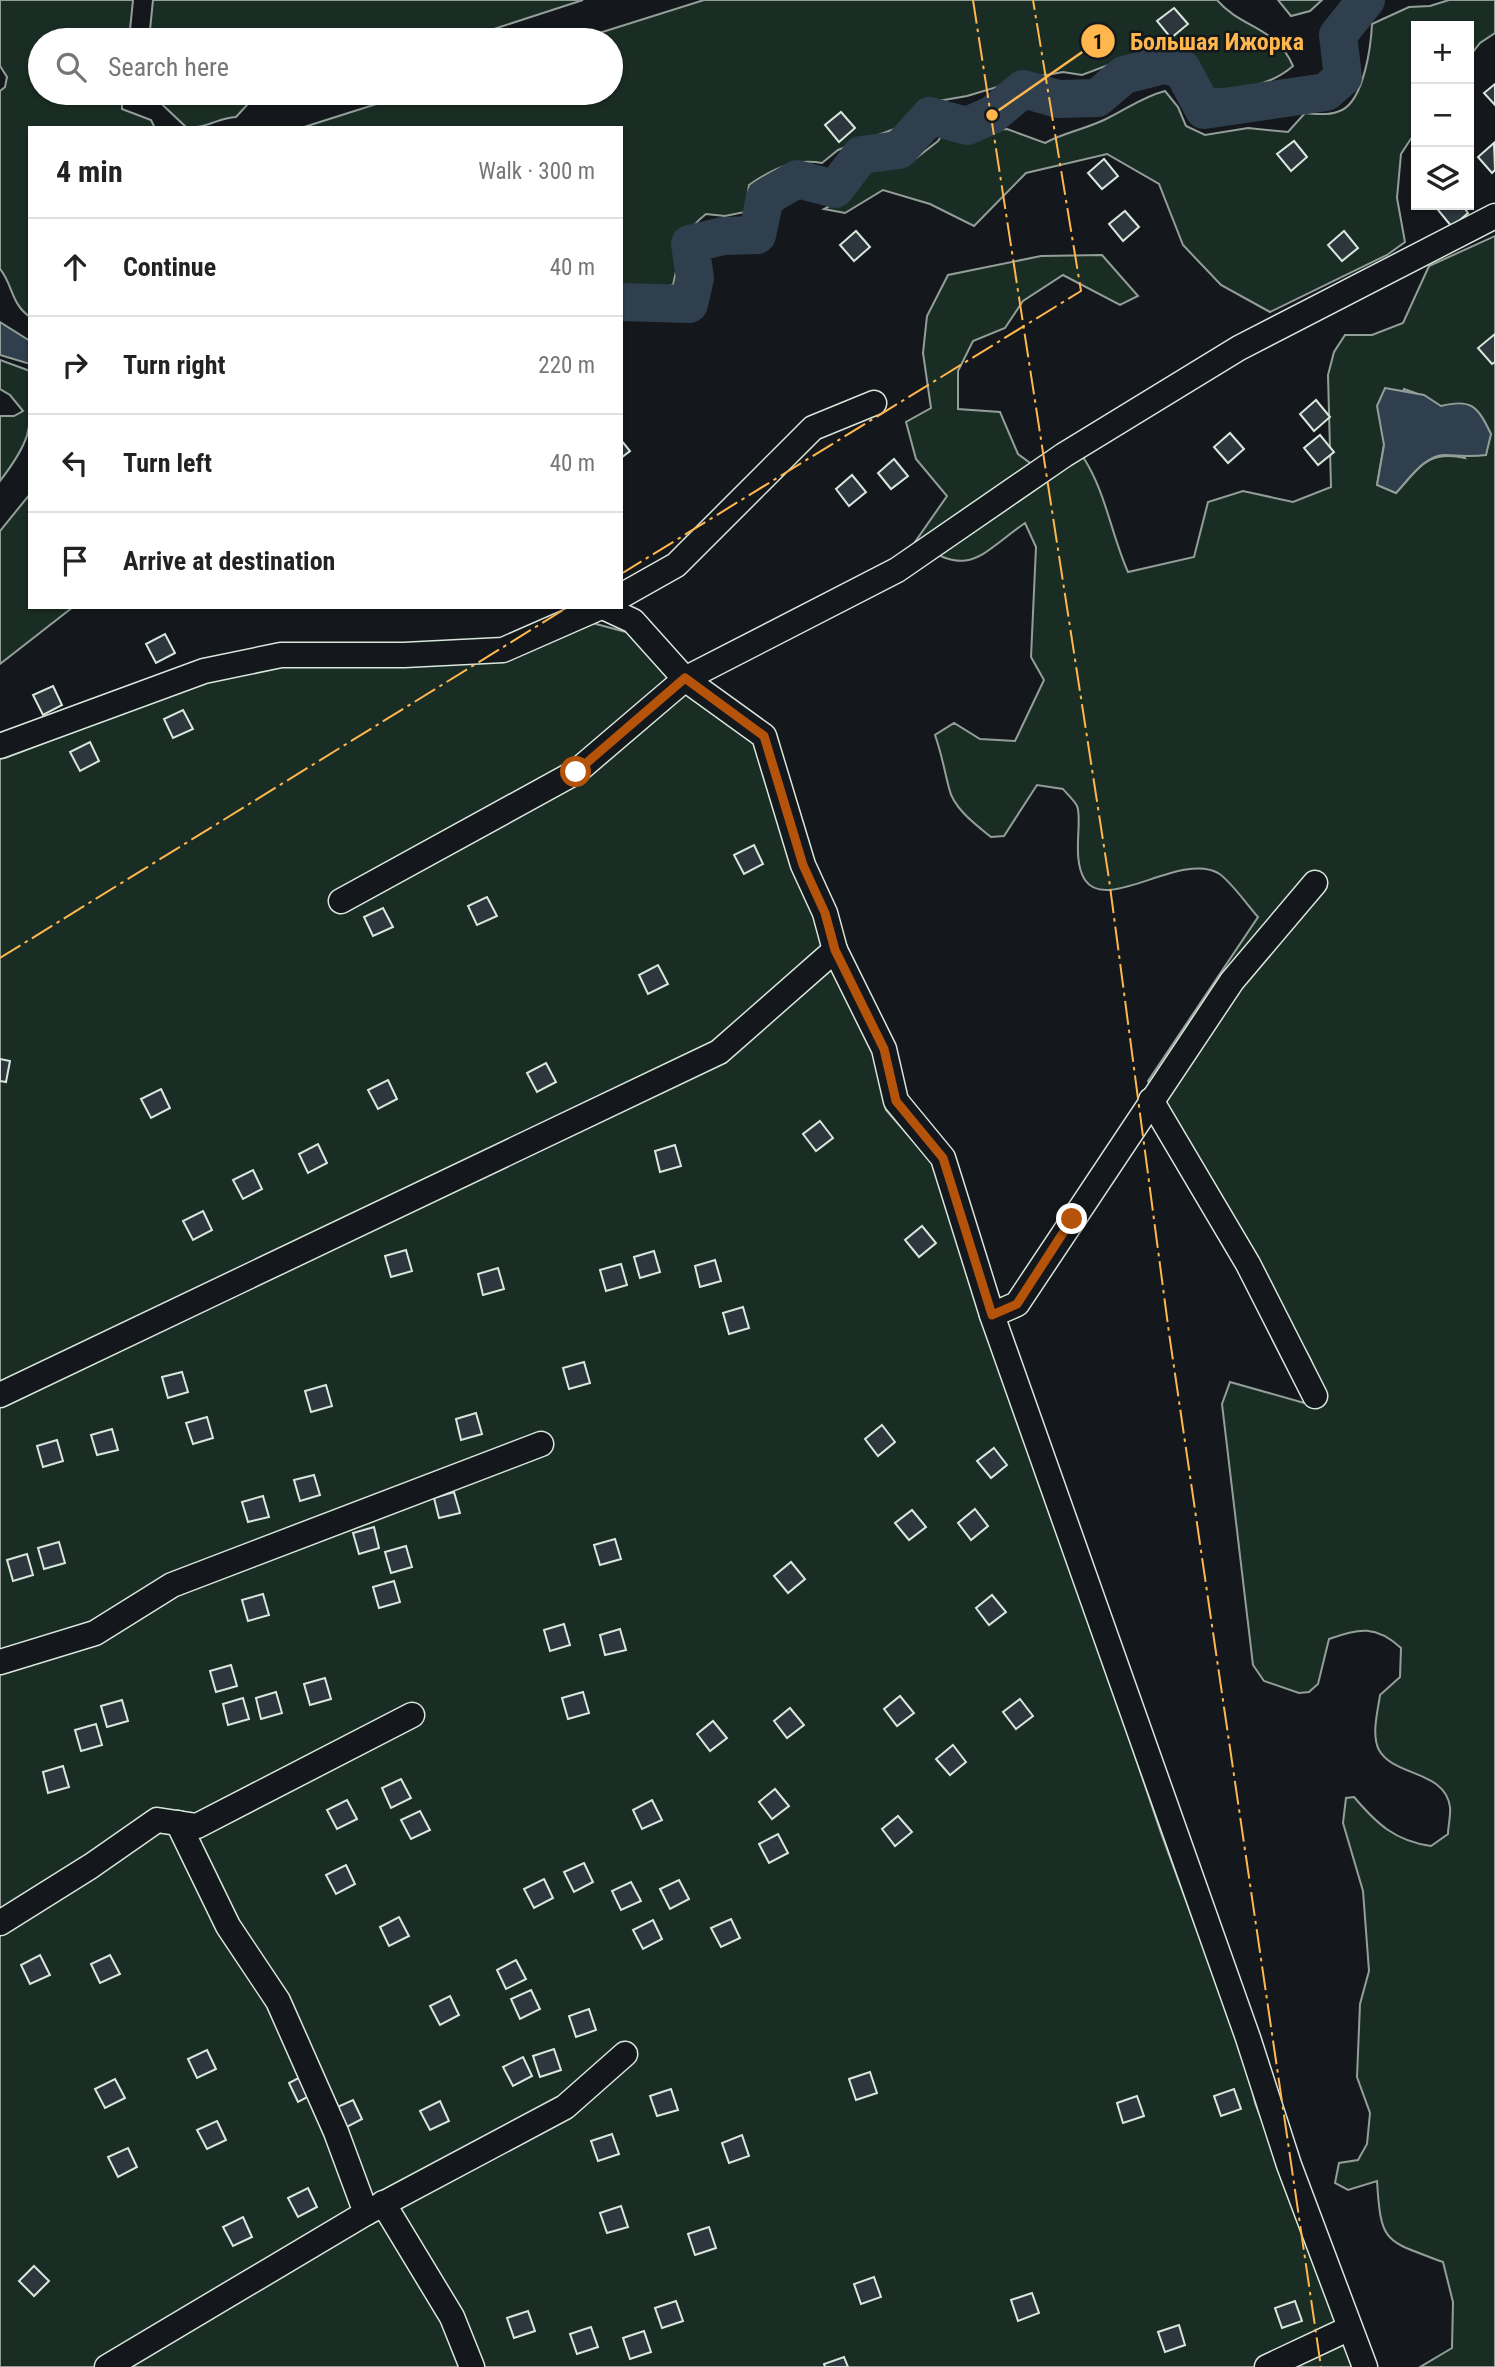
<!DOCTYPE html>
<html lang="en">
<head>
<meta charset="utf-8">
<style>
	body { margin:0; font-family:"Roboto Condensed",sans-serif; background:#f6f6f6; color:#222 }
	.controls { position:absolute; right:21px; top:21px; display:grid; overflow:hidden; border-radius:0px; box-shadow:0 2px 5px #0004 }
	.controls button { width:63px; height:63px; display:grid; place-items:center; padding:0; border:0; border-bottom:2px solid #e0e0e0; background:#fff; color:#222; font:35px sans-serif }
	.stop { position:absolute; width:21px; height:21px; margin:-16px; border:5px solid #b45309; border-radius:50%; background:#fff }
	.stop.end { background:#b45309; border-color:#fff; box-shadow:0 2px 7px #0008 }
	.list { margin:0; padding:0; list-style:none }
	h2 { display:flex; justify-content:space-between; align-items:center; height:91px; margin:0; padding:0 28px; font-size:30px }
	h2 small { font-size:23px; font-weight:400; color:#767676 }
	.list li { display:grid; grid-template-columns:46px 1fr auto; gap:21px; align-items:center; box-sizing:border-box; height:98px; padding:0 28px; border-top:2px solid #e0e0e0 }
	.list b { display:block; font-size:26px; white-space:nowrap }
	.list em { font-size:23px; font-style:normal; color:#767676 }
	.icon { flex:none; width:38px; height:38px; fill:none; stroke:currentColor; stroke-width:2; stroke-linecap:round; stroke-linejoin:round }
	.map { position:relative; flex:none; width:1495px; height:2367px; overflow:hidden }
	.search { position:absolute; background:#fff; box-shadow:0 2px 5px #0004; left:28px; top:28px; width:595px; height:77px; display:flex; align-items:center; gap:18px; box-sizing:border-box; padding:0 24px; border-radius:38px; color:#767676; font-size:26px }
	.panel { position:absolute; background:#fff; box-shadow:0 2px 5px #0004; left:28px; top:126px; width:595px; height:483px; border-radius:0px }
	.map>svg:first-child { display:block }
	.green { fill:#1a2d24; stroke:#939e99; stroke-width:2; fill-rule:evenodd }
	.water { fill:#2f3f4d; stroke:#939e99; stroke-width:2 }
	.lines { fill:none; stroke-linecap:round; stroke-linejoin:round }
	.river { stroke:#2f3f4d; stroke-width:38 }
	.building { fill:#2c363c; stroke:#d8e6dc; stroke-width:2 }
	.minor-casing { stroke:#d8e6dc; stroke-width:27 }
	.minor { stroke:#14181c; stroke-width:24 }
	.power { stroke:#ffb74d; stroke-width:2; stroke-dasharray:24 5 3.5 5; stroke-linecap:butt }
	.route { stroke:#b45309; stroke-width:9 }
	.leader { fill:none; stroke:#ffb74d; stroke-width:2.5 }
	.callout-dot { fill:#ffb74d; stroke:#14181c; stroke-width:2.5 }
	.mark-label { font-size:21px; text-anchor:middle; font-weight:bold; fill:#111 }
	.callout-label { font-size:24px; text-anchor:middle; font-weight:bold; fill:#ffb74d; stroke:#14181c; stroke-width:5; stroke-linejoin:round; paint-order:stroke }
</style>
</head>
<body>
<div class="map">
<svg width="1495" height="2367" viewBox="0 0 1495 2367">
	<rect width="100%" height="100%" fill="#14181c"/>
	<g class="green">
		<path d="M 0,0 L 133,0 L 129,40 L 40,40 L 40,93 L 122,93 L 122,109 L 151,120 L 155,128 L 30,128 L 30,317 C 11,304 13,285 0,269 L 0,91 L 5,87 L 7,77 L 0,66 Z"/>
		<polygon points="153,0 583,0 460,40 149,40"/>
		<path d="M 704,0 L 1217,0 C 1242,29 1276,26 1293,66 C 1269,87 1238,90 1207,90 L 1198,70 L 1181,60 L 1140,53 L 1082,75 L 1063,72 L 1024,79 L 967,96 L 927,103 L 897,128 L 838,150 L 822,163 C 794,158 772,169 749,185 L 745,212 L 725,216 L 706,214 C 678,236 681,253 673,285 L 652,290 L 621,288 L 621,128 L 301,128 L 411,93 L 611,93 L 611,40 L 577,40 Z"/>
		<polygon points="1278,0 1322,0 1310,11 1291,16"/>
		<path d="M 1449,0 L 1495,0 L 1495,33 L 1480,43 L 1469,57 L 1469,26 L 1416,26 L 1416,131 L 1401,154 L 1397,198 L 1405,242 L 1387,255 L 1270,312 L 1221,285 L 1183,245 L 1159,184 L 1107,154 L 1026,173 L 974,226 L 930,204 L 883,190 L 845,213 L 824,209 L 844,198 L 871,168 L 880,164 L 901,166 L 911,162 L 938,141 L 944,132 L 1007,129 L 1045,143 C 1065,132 1086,129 1106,119 C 1127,109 1142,97 1165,91 L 1178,107 L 1186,126 L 1205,135 L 1248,128 L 1288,132 L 1305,113 C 1318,114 1330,116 1342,110 C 1364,99 1371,46 1372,24 L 1409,7 L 1430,6 Z"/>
		<path d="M 150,93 L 258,93 L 236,117 C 217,118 207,129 186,127 Z"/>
		<path d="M 1495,236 L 1495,2367 L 1420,2367 L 1452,2348 L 1453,2302 L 1443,2262 C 1385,2240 1381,2245 1377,2181 L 1348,2190 L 1335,2183 L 1339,2163 L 1358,2160 L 1367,2144 L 1370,2113 L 1357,2077 L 1360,2004 L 1369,1971 L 1363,1891 L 1343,1823 L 1346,1798 L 1354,1797 C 1377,1824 1395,1841 1431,1846 L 1448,1834 C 1448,1826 1451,1815 1450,1807 C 1445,1770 1394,1777 1379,1750 C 1371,1735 1378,1710 1380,1695 L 1400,1677 L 1401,1648 C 1376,1625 1359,1628 1329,1639 L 1318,1684 L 1309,1692 L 1299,1693 L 1264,1681 L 1253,1665 L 1222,1404 L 1230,1382 L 1315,1406 L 1325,1395 L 1310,1358 L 1148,1081 L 1258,917 C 1248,906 1230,880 1218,873 C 1180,852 1107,913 1085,880 C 1071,859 1083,819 1077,806 C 1074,800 1067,794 1063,789 L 1037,785 L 1004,836 L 991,837 C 976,825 953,808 949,788 C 944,769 942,755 935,735 L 954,723 L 980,739 L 1015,741 L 1044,680 L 1031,657 L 1036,547 L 1025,523 C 977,557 971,578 915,542 L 947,496 L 916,459 L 906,422 L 931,408 L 923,353 L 927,316 L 948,275 L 1041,256 L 1102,255 L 1138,296 L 1120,305 L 1063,275 L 1023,301 L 1005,328 L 973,341 L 958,371 L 958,409 L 1000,412 L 1018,454 L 1048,476 L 1083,457 C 1106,492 1111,534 1128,572 L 1194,557 L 1208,502 L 1243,491 L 1293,502 L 1331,487 L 1328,375 L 1334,352 L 1345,335 L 1372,335 L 1403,323 L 1429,266 ZM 1404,389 C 1447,402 1447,421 1465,458 C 1427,450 1420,467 1396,493 L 1377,485 L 1384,445 Z"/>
		<path d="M 0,360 L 30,371 C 30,427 36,434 0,481 L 0,416 L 14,416 L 23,411 L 10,395 L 0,389 Z"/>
		<polygon points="30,494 30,607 73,607 0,664 0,531"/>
		<polygon points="585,621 637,635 758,737 818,914 820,942 873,1045 886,1110 936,1167 1161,1833 1247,2066 1255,2103 1358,2367 0,2367 0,757 5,758 188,688 270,664 503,660"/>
	</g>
	<g class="water">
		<polygon points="0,322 30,341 30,364 0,355"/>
		<path d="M 1385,388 L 1424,395 L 1441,406 C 1472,398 1478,407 1491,434 L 1486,455 C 1471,457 1461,456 1447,455 C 1426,453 1409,479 1396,493 L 1377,485 L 1384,445 L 1377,406 Z"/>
	</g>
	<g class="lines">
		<polyline class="river" points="621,302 689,304 695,278 690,244 723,236 757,235 765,198 797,179 835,189 861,155 899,150 930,116 967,126 992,115 1023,89 1058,99 1097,98 1124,75 1163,65 1182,69 1204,110 1326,92 1343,77 1338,35 1366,0"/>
	</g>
	<g class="building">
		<polygon points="1174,8 1188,24 1171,38 1157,21"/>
		<polygon points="1495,84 1495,105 1484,93"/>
		<polygon points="841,112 855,128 839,142 825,125"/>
		<polygon points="1294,141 1307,157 1291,171 1277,154"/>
		<polygon points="1494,143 1495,170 1492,173 1478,157"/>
		<polygon points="1104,159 1118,176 1102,189 1088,173"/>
		<polygon points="1445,205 1462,205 1468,213 1452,227 1438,210"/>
		<polygon points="1125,211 1139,227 1123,241 1109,224"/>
		<polygon points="856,231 870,247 854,261 840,245"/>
		<polygon points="1344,231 1358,248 1342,261 1328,245"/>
		<polygon points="1495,334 1495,362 1492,364 1478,348"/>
		<polygon points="1316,400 1330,417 1314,431 1300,414"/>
		<polygon points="1230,433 1244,449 1228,463 1214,447"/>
		<polygon points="1320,435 1334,452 1318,465 1304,448"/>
		<polygon points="621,440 630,451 621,458"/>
		<polygon points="894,459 908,476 891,489 878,473"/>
		<polygon points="852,475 866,492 849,506 836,489"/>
		<polygon points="165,634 175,653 156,663 146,644"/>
		<polygon points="53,686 62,705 43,715 33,695"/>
		<polygon points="183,710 193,729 173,738 164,719"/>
		<polygon points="90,742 99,761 80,771 70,752"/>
		<polygon points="754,845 763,864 744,874 734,855"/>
		<polygon points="487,897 497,916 477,925 468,906"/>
		<polygon points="383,908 393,927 373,936 364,917"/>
		<polygon points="658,965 668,984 648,994 639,975"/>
		<polygon points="0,1059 10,1061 6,1082 0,1081"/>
		<polygon points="546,1063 556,1082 537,1092 527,1073"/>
		<polygon points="388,1080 397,1099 378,1109 368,1090"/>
		<polygon points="161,1089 170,1108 151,1118 141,1099"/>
		<polygon points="820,1121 833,1138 816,1151 803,1134"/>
		<polygon points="318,1144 327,1163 308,1173 299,1154"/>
		<polygon points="675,1145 681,1166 660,1172 655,1151"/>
		<polygon points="253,1170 262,1189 243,1199 233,1180"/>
		<polygon points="203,1211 212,1230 193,1240 183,1221"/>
		<polygon points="922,1226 936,1243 919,1257 905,1240"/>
		<polygon points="406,1250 412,1271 391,1277 385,1256"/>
		<polygon points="654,1251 660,1272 640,1278 634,1257"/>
		<polygon points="715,1260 721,1281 700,1287 695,1266"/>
		<polygon points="621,1264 627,1285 606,1291 600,1270"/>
		<polygon points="498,1268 504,1289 483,1295 478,1274"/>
		<polygon points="743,1307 749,1328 729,1334 723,1313"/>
		<polygon points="584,1362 590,1383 569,1389 563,1368"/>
		<polygon points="182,1372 188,1392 168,1398 162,1377"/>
		<polygon points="326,1385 332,1406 311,1412 305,1391"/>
		<polygon points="476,1413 482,1434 461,1440 456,1419"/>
		<polygon points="207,1417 213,1438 193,1444 186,1423"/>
		<polygon points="882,1425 895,1442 878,1456 865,1439"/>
		<polygon points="112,1429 118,1450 97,1455 91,1435"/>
		<polygon points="57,1440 63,1461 43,1467 37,1446"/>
		<polygon points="994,1448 1007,1465 991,1478 977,1461"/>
		<polygon points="314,1475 320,1495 300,1501 294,1480"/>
		<polygon points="454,1492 460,1513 439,1518 434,1498"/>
		<polygon points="263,1496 269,1517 248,1522 242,1502"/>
		<polygon points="975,1509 988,1526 971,1540 958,1523"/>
		<polygon points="912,1510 926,1527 909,1540 895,1523"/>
		<polygon points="374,1527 379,1548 359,1554 353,1533"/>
		<polygon points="615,1539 621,1559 600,1565 594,1545"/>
		<polygon points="59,1542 65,1563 44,1569 38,1548"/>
		<polygon points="406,1546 412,1567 391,1573 385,1552"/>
		<polygon points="27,1554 33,1575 13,1581 7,1560"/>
		<polygon points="791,1562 805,1579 788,1593 774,1576"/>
		<polygon points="394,1581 400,1602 379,1608 373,1587"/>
		<polygon points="263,1594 269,1615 248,1621 242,1600"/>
		<polygon points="992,1595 1006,1612 989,1625 976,1608"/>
		<polygon points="564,1624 570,1645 550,1651 544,1630"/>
		<polygon points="620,1629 626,1650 605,1655 600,1635"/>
		<polygon points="231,1665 237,1686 216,1692 210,1671"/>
		<polygon points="325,1678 331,1699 310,1705 304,1684"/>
		<polygon points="276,1692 282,1713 261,1719 256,1698"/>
		<polygon points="583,1692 589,1713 568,1719 562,1698"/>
		<polygon points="900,1696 914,1713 897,1726 884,1709"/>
		<polygon points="243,1698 249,1719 228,1725 223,1704"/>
		<polygon points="1020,1699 1033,1716 1016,1729 1003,1712"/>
		<polygon points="122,1700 128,1721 107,1727 101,1706"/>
		<polygon points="790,1708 804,1725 787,1738 774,1721"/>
		<polygon points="713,1721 727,1738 710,1751 697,1734"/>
		<polygon points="96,1724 102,1745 81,1751 75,1730"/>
		<polygon points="953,1745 966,1762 950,1775 936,1759"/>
		<polygon points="63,1766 69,1787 48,1793 43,1772"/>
		<polygon points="401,1779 411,1798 391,1808 382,1788"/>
		<polygon points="775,1789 789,1806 772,1819 759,1802"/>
		<polygon points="347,1800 357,1819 337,1829 327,1810"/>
		<polygon points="652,1800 662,1820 642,1829 633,1810"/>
		<polygon points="420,1811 430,1830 411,1839 401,1820"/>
		<polygon points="898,1816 912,1832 895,1846 882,1829"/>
		<polygon points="778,1834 788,1853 769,1863 759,1844"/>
		<polygon points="584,1863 593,1882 574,1892 564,1872"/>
		<polygon points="346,1865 355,1884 336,1894 326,1875"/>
		<polygon points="544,1879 553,1898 534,1908 524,1889"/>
		<polygon points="679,1880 689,1899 670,1909 660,1889"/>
		<polygon points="631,1882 641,1901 621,1910 612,1891"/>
		<polygon points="399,1917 409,1936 389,1946 380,1927"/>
		<polygon points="731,1919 740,1938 721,1947 711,1928"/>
		<polygon points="653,1920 662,1939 643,1949 633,1930"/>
		<polygon points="40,1955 50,1975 30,1984 21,1965"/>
		<polygon points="110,1955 120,1974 100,1983 91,1964"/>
		<polygon points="516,1960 526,1979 506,1989 497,1970"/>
		<polygon points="531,1990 540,2009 520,2019 511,1999"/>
		<polygon points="450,1996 459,2015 440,2025 430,2006"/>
		<polygon points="589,2009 596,2030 576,2037 569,2016"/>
		<polygon points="554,2049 561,2070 540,2077 533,2056"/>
		<polygon points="207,2050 216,2069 197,2078 188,2059"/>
		<polygon points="523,2057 532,2076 513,2086 503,2067"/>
		<polygon points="870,2072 877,2093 856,2100 849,2079"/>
		<polygon points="308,2073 317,2092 298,2102 289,2083"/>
		<polygon points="115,2079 125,2098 105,2108 95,2089"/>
		<polygon points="671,2089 678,2110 657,2116 650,2096"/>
		<polygon points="1234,2089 1241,2109 1221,2116 1214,2096"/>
		<polygon points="1137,2096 1144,2116 1123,2123 1117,2103"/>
		<polygon points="353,2100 362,2119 343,2129 333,2109"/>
		<polygon points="440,2101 449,2121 430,2130 420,2111"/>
		<polygon points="217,2121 226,2140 207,2149 197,2130"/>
		<polygon points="612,2134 619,2154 598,2161 591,2141"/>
		<polygon points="742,2135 749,2156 729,2163 722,2143"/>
		<polygon points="128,2148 137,2167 118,2177 108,2157"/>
		<polygon points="308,2188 317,2207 298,2217 288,2198"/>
		<polygon points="621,2206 628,2227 607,2233 600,2213"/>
		<polygon points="243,2217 252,2237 233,2246 223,2227"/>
		<polygon points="709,2227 716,2248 695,2255 688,2234"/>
		<polygon points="34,2266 49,2281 34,2296 19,2281"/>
		<polygon points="874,2277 881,2297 861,2304 854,2284"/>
		<polygon points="1032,2293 1039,2313 1018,2321 1011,2300"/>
		<polygon points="676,2301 683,2321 662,2328 655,2308"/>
		<polygon points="1295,2301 1302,2321 1282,2328 1275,2308"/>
		<polygon points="528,2311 535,2331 514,2338 507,2318"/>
		<polygon points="1179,2325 1185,2345 1165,2352 1158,2332"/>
		<polygon points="591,2327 598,2347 577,2354 570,2334"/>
		<polygon points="644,2331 651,2352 630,2359 623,2338"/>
		<polygon points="844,2357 848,2367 825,2367 824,2364"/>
	</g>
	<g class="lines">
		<defs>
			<g id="minor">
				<polyline points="621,596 676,565 813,428 874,403"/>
				<polyline points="603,607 633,621 685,679 764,736 803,865 825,913 835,950 884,1049 896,1101 943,1158 992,1315 1248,2038 1289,2165 1365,2367"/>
				<polyline points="0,746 204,671 281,655 404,655 503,650 601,607"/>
				<polyline points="341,901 576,772 685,679 897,570 1064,455 1239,348 1495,216"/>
				<polyline points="1151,1100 1248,1264 1315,1396"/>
				<polyline points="992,1315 1017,1304 1232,981 1315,883"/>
				<polyline points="0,1395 719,1052 835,950"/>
				<polyline points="0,1662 95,1633 172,1585 541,1444"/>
				<polyline points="178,1823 228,1926 278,2001 336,2132 366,2213"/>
				<polyline points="0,1923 91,1866 157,1820 197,1826 412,1715"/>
				<polyline points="383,2203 452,2317 472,2367"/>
				<polyline points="107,2367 366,2213 565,2107 625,2054"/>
				<polyline points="1267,2367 1350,2328"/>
			</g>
		</defs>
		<use href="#minor" class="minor-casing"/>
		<use href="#minor" class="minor"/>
		<g class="power">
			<polyline points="973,0 1109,879 1169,1333 1321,2367"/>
			<polyline points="621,574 1081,291 1033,0"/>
			<polyline points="0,958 568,607"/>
		</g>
	</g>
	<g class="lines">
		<polyline class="route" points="576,772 685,678 764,736 803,865 825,913 835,950 884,1049 896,1101 943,1158 992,1315 1017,1304 1072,1219"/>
	</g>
	<path class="leader" d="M992 115L1098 41"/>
	<g class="callout-dot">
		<circle cx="992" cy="115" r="7"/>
		<circle cx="1098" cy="41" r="18"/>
	</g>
	<g class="mark-label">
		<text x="1098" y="49">1</text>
	</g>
	<g class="callout-label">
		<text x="1217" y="50">Большая Ижорка</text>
	</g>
</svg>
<div class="controls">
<button>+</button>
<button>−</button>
<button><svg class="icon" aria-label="layers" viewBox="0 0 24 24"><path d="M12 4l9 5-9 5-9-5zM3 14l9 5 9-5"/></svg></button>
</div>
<div class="stop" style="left:576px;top:772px"></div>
<div class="stop end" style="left:1072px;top:1219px"></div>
<div class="search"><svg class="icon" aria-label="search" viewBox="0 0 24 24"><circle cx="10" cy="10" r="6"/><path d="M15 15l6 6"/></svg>Search here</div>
<section class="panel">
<h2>4 min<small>Walk · 300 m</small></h2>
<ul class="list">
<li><svg class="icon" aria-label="ahead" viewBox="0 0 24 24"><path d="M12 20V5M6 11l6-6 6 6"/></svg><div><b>Continue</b></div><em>40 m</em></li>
<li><svg class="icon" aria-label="right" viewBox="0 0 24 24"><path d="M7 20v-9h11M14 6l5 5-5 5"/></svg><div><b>Turn right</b></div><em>220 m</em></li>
<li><svg class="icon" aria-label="left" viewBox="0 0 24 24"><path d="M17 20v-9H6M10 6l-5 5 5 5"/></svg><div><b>Turn left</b></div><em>40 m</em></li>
<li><svg class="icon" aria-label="arrive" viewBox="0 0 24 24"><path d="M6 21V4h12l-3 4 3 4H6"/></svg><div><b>Arrive at destination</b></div></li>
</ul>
</section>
</div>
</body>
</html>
